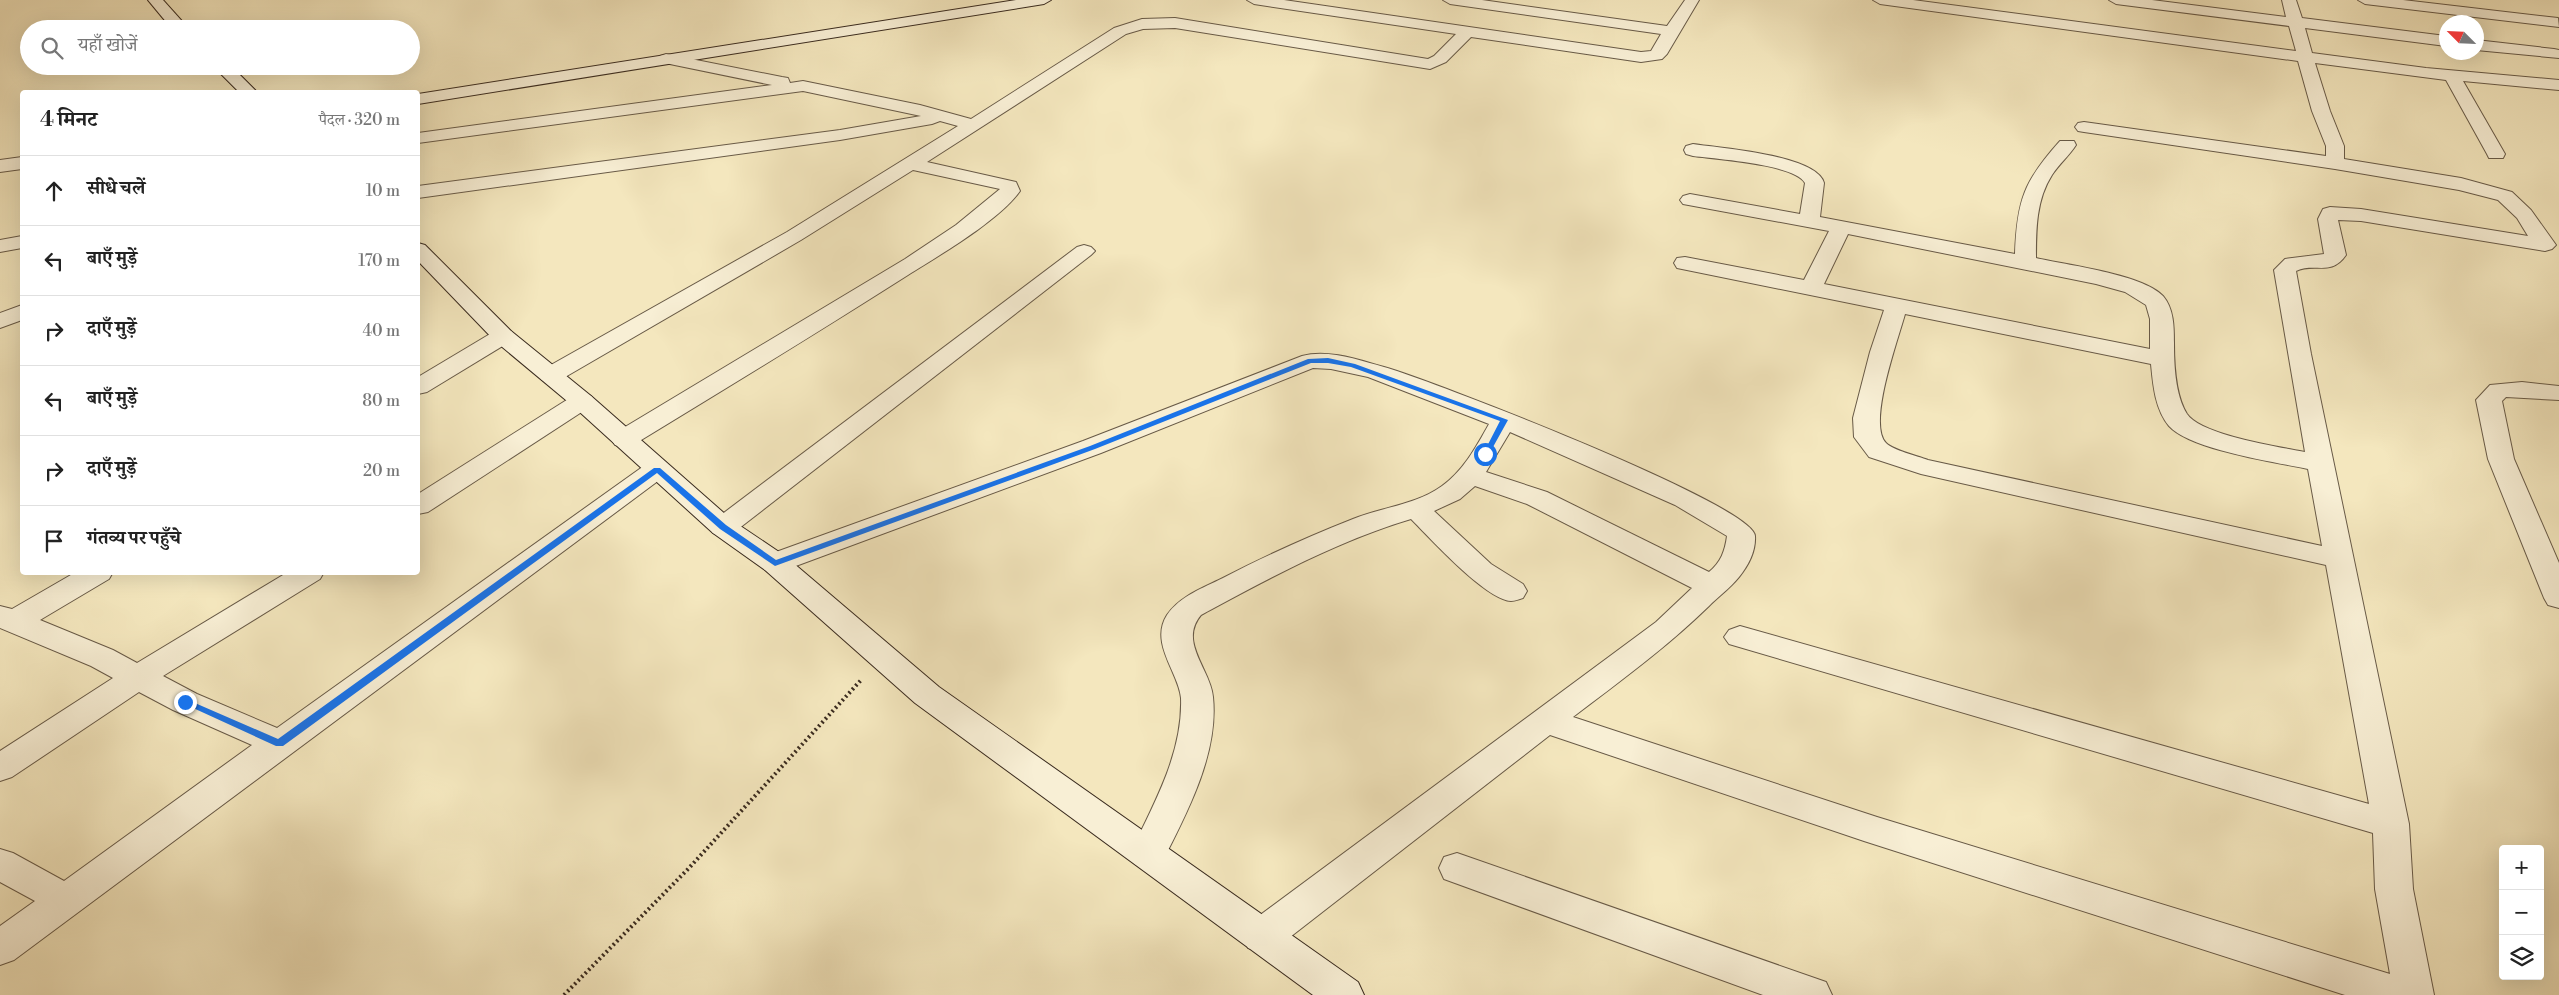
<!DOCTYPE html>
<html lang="hi">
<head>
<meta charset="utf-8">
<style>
	body { margin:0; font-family:"Libre Bodoni","Noto Serif Devanagari",serif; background:#f6f6f6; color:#222 }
	.controls { position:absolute; right:15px; bottom:15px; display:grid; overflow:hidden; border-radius:5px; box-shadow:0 5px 20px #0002 }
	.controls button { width:45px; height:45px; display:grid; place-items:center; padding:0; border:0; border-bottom:1px solid #e0e0e0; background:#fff; color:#222; font:25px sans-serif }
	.compass { position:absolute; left:2439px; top:15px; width:45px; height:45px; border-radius:50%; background:#fff; box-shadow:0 5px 20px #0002; rotate:294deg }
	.stop { position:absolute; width:15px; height:15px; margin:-11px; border:4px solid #1a73e8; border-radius:50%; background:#fff }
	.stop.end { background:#1a73e8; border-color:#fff; box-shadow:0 1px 5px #0008 }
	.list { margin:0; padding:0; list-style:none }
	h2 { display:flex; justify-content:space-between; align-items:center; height:65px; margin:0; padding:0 20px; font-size:21px }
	h2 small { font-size:16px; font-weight:400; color:#767676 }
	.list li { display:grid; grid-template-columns:32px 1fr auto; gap:15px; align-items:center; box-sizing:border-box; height:70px; padding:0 20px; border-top:1px solid #e0e0e0 }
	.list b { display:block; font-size:19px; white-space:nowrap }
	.list em { font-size:16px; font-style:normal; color:#767676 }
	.icon { flex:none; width:28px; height:28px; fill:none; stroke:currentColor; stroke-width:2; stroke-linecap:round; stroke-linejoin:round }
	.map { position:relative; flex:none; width:2559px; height:995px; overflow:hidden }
	.search { position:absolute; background:#fff; box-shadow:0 5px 20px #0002; left:20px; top:20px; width:400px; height:55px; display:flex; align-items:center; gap:12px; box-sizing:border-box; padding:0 18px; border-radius:28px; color:#767676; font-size:19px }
	.panel { position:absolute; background:#fff; box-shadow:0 5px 20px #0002; left:20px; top:90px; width:400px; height:485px; border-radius:5px }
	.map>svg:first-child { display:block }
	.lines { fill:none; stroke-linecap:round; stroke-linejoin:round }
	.street-casing { stroke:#685a47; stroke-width:2 }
	.secondary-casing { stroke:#3a2b1f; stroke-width:2 }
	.path { stroke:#3a2b1f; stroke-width:4; stroke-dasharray:2 3; stroke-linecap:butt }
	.street { fill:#f8efd5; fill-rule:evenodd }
	.secondary { fill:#f8efd5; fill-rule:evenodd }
	.route { fill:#1a73e8 }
</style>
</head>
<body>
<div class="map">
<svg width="2559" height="995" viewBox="0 0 2559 995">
	<rect width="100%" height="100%" fill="#f4e7be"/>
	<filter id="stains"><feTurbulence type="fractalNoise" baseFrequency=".004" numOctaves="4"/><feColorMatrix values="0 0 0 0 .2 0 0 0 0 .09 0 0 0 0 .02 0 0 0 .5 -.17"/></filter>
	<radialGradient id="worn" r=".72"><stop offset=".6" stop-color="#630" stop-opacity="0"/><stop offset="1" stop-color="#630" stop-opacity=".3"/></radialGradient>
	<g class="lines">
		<defs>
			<g id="street">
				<path d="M 1247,0 L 1284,0 L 1641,52 L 1651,51 L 1661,34 L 1450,4 L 1443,0 L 1482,0 L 1667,26 L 1685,0 L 1699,0 L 1667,54 L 1662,59 L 1641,62 L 1471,37 L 1446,62 L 1430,69 L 1175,28 L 1143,29 L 1126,34 L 927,162 L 1016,182 L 1020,191 C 1000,220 938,256 908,275 C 817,333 725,389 633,445 L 624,447 L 615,445 L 611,439 L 615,433 L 905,259 L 956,225 L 1000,189 L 913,170 L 801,240 L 560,380 L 551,382 L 542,380 L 539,375 L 542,370 L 787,232 L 958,126 L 940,121 L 932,124 L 840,140 L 418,198 L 418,186 L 840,130 L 921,116 L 803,91 L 418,143 L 418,133 L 772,85 L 660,62 L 658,59 L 660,56 L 666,54 L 782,77 L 788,78 L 790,83 L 803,81 L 920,105 L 971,119 L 1114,28 L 1142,19 L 1175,18 L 1428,59 L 1434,56 L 1456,34 L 1254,4 Z"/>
				<path d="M 1873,0 L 1913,0 L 2296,51 L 2289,26 L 2116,4 L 2109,0 L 2152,0 L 2286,17 L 2282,0 L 2296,0 L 2302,18 L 2446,36 L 2446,46 L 2305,28 L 2312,53 L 2426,68 L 2559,80 L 2559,90 L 2463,81 L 2505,154 L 2503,158 L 2489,158 L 2487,154 L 2446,80 L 2315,63 L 2330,111 L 2344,146 L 2344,159 L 2461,178 L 2512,192 L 2531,210 L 2556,245 L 2552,249 L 2545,251 L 2361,221 L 2338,220 L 2346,255 C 2331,277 2315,262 2296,271 L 2311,354 L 2409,824 L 2413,889 L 2434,995 L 2345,995 L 1864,841 L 1550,735 L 1276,948 L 1262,952 L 1248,948 L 1243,936 L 1248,924 L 1656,622 L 1692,588 L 1527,504 L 1475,486 L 1460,499 L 1434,511 L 1491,564 L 1523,584 L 1527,591 L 1523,598 C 1519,599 1515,601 1511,601 C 1485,599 1431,539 1411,519 C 1337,541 1268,579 1201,615 C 1178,642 1211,670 1213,697 C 1219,754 1186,815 1161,864 L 1148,869 L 1135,864 L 1130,854 C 1153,805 1183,754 1181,698 C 1179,673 1149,643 1167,615 C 1180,596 1203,588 1223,578 C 1265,556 1310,536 1353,519 C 1382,507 1416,505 1442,486 C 1464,470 1476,447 1489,424 L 1368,377 L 1331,369 L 1313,368 L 1101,453 L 785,570 L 775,572 L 765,570 L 760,563 L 765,556 L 1083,441 L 1302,356 C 1328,349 1359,360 1384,367 C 1428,379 1754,505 1755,536 C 1756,551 1748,566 1739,577 C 1730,588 1718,597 1709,606 C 1667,647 1619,682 1573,717 L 1877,817 L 2390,974 L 2375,889 L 2373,833 L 1729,644 L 1724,637 L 1729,630 L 1740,626 L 2369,804 L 2326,565 L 1921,474 L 1869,457 L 1854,437 L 1853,418 L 1870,352 L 1884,310 L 1677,268 L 1674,263 L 1677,258 L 1685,257 L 1804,280 L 1829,231 L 1683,204 L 1680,200 L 1683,196 L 1690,194 L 1800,214 L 1805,183 C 1795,164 1715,159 1693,156 L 1686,154 L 1684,150 L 1686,146 L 1693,144 C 1719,148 1817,155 1824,183 L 1820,217 L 2015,254 C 2017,200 2024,181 2060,141 L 2074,141 L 2076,145 C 2069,156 2059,164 2052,175 C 2036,200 2036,230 2036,258 C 2066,265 2142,274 2163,296 C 2174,309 2174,327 2174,343 C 2174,364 2175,395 2187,414 C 2201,435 2279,447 2305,452 L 2274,270 L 2285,259 L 2324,254 L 2318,219 L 2323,209 L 2330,207 L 2361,209 L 2528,236 L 2517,218 L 2498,200 L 2459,190 L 2335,169 L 2084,132 L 2078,131 L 2075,127 L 2078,123 L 2084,122 L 2326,156 L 2326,146 L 2312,111 L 2298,61 L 1880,4 ZM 1848,234 L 2096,284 L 2125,292 L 2146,305 L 2150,319 L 2150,349 L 1824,284 ZM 1905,314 L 2151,364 C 2153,385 2155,409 2169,426 C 2191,450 2275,462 2308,469 L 2322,546 L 1928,460 C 1918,456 1892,450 1886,443 C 1867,424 1898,340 1905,314 ZM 1510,432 L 1675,505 L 1727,536 C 1725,551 1721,562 1709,572 L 1547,492 L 1486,472 Z"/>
				<polygon points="2358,0 2403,0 2558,18 2559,27 2365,4"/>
				<polygon points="2476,40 2554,49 2559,50 2559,58 2476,50"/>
				<polygon points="22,157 22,169 0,172 0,160"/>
				<polygon points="22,236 22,248 0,252 0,240"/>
				<polygon points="1084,245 1091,247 1095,251 1091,255 733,533 723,536 713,533 709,527 713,521 1077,247"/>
				<polygon points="22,305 22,320 0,328 0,313"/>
				<polygon points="503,329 511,331 515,336 511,341 427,392 418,394 418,377 495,331"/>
				<polygon points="2522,382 2559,386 2559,400 2506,397 2502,401 2514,459 2559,563 2559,608 2548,605 2544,598 2488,459 2476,400 2490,385"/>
				<polygon points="582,393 591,396 595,401 591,406 428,512 418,514 418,494 573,396"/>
				<polygon points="657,461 666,463 670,469 666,475 14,960 0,965 0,926 35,901 0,882 0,849 13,853 64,881 252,745 173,710 139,692 12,777 0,781 0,751 113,678 91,666 0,628 0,606 12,609 76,572 113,572 109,579 40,620 113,650 137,663 288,572 324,572 320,579 163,676 197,694 277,728 648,463"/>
				<polygon points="1457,853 1826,982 1832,995 1763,995 1444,879 1439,868 1444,857"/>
			</g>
			<g id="secondary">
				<polygon points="148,0 163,0 189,29 172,29"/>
				<polygon points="1016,0 1051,0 1044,4 418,104 418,94"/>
				<polygon points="213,66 231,66 257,92 239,92"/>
				<polygon points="418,243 425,245 511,331 591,396 733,521 785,556 939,687 1358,982 1364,995 1313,995 915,703 765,570 713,533 573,406 495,341 418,261"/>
			</g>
		</defs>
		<use href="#street" class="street-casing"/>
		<use href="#secondary" class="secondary-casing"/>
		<polyline class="path" points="564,995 689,868 862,679"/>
		<use href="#street" class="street"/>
		<use href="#secondary" class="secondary"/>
	</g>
	<polygon class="route" points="1328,358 1355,364 1508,420 1488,456 1482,456 1500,421 1351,367 1328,363 1311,363 1095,449 775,566 720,529 657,473 283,746 276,746 180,702 185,699 188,700 278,739 654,468 660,468 726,525 776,560 1090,446 1308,359"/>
	<rect width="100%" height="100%" filter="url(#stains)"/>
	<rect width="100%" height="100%" fill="url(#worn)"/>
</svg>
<div class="controls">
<button>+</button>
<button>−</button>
<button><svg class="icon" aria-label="layers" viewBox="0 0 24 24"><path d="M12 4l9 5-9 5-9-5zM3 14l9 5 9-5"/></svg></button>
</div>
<svg class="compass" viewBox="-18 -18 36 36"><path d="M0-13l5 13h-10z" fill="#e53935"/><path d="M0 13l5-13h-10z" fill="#767676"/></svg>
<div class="stop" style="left:1485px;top:454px"></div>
<div class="stop end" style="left:185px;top:702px"></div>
<div class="search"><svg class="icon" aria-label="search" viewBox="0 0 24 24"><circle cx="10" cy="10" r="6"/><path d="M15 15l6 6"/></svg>यहाँ खोजें</div>
<section class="panel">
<h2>4 मिनट<small>पैदल · 320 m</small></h2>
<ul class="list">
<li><svg class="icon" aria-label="ahead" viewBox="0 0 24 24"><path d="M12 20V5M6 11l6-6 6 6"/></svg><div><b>सीधे चलें</b></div><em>10 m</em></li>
<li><svg class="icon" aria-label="left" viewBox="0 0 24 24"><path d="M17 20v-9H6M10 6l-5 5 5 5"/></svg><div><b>बाएँ मुड़ें</b></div><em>170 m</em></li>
<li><svg class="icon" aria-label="right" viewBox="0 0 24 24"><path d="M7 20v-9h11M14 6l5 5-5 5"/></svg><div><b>दाएँ मुड़ें</b></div><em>40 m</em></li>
<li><svg class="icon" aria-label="left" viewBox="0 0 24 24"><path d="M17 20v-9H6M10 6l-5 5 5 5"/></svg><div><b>बाएँ मुड़ें</b></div><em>80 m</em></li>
<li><svg class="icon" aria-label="right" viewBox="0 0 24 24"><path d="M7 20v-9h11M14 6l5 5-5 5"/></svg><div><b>दाएँ मुड़ें</b></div><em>20 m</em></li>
<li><svg class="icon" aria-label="arrive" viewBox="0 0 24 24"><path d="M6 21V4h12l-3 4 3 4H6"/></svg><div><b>गंतव्य पर पहुँचे</b></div></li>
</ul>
</section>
</div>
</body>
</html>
